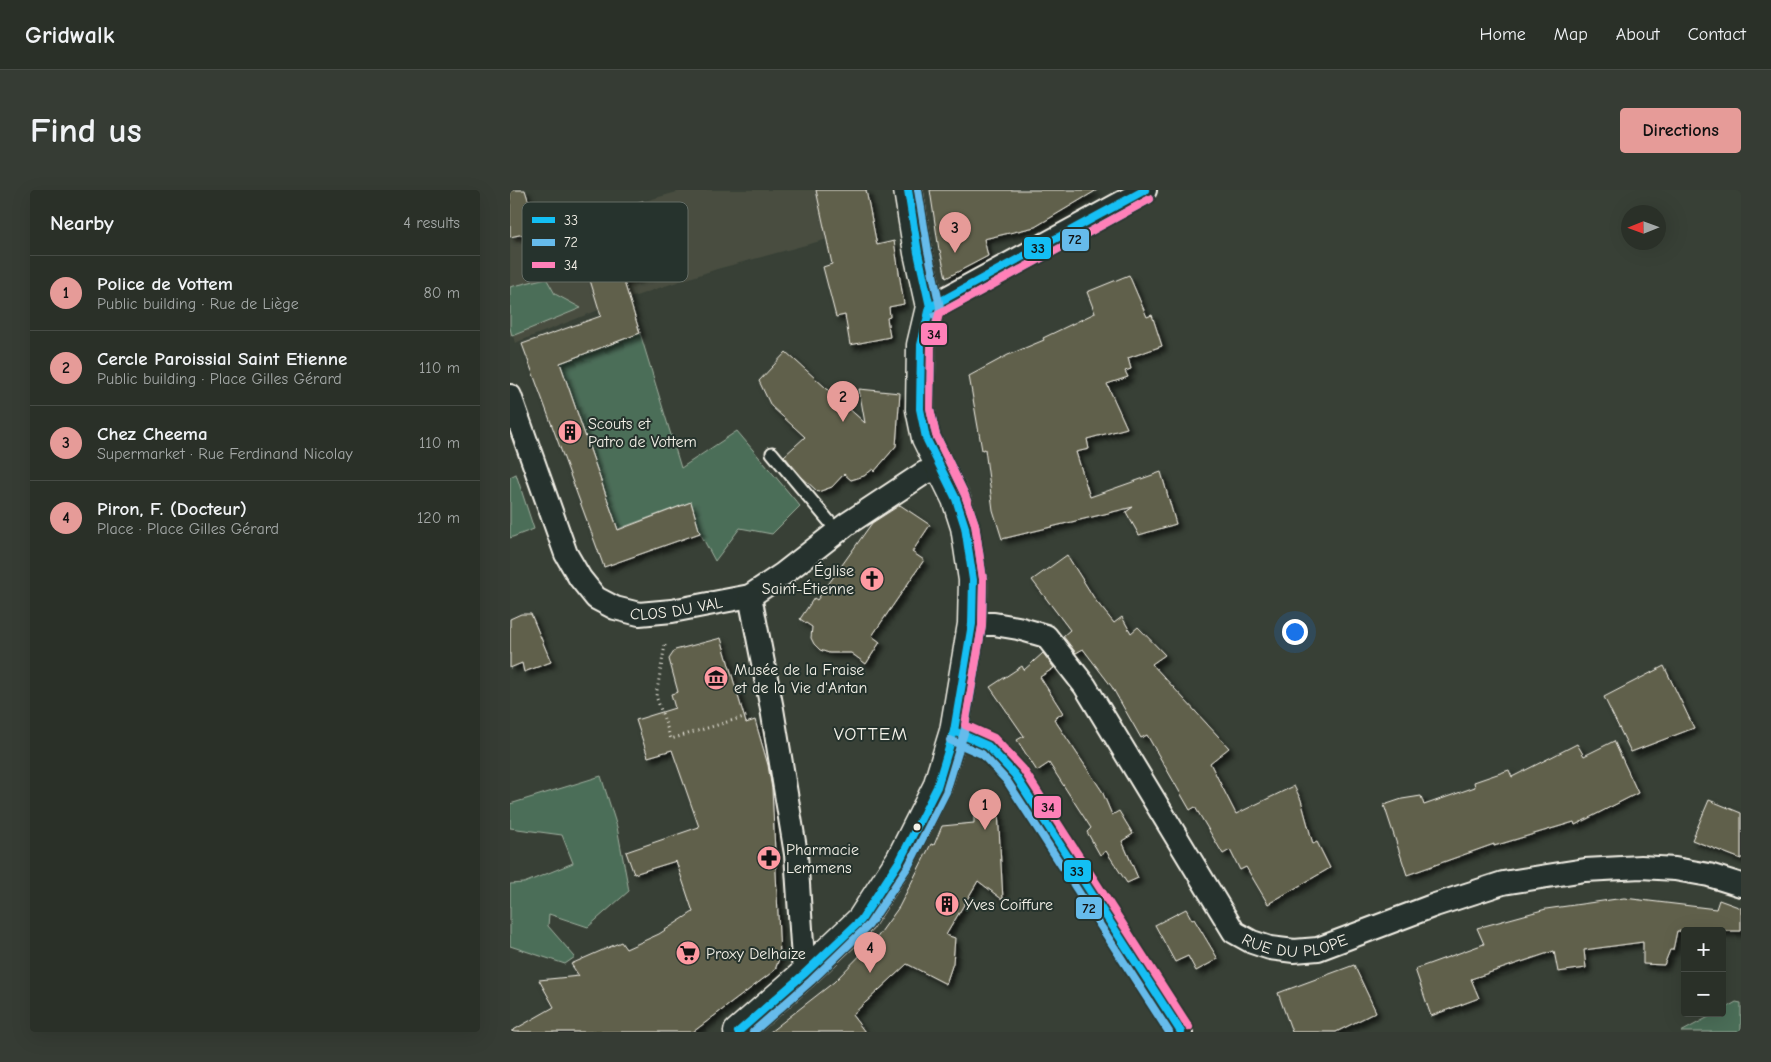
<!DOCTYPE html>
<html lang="en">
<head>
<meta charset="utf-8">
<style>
	body { margin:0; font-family:"Comic Neue",sans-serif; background:#363c34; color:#f1f3f6 }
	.controls { position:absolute; right:15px; bottom:15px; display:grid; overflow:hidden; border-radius:5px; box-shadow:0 5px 20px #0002 }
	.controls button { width:45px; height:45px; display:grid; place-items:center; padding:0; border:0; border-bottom:1px solid #464b45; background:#2a3028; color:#f1f3f6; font:25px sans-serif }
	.compass { position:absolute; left:1111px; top:15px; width:45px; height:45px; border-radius:50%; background:#2a3028; box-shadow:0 5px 20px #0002; rotate:269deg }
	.you { position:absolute; left:784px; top:441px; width:18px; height:18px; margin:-12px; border:4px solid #fff; border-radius:50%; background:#1a73e8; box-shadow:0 0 0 8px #1a73e833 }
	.badge { display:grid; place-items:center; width:32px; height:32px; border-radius:50%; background:#e69b98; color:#111; font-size:16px; font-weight:700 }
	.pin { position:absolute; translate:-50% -41px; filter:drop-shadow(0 1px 2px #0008) }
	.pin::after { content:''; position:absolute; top:26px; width:18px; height:15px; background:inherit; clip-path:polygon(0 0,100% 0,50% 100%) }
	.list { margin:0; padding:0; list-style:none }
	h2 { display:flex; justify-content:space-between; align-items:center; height:65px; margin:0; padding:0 20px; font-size:21px }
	h2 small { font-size:16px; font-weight:400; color:#a5a9a8 }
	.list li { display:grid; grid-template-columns:32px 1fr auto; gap:15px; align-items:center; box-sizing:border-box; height:75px; padding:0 20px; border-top:1px solid #464b45 }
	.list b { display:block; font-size:19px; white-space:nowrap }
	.list p { margin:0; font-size:16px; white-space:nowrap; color:#a5a9a8 }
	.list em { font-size:16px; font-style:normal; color:#a5a9a8 }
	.map { position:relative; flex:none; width:1231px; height:842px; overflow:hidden; border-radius:5px }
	header { display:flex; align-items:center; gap:30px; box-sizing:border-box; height:70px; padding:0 25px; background:#2a3028; border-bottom:1px solid #464b45 }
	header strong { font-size:24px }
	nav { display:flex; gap:28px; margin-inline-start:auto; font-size:18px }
	.intro { display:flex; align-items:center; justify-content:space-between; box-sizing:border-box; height:120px; padding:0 30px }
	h1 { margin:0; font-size:35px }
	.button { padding:12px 22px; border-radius:5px; background:#e69b98; color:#111; font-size:18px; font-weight:700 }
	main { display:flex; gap:30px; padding:0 30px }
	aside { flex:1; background:#2a3028; border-radius:5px; box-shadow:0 5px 20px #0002 }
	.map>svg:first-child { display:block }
	.built { fill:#484d40 }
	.green { fill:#4c6e59; stroke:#a0b0a0 }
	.building { fill:#61604c; stroke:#f4f1e8; filter:url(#shadow) }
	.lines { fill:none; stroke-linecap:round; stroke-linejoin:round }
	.lane-casing { stroke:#f4f1e8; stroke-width:15 }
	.street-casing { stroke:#f4f1e8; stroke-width:26 }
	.secondary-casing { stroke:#f4f1e8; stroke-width:31 }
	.path { stroke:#f4f1e8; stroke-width:3; stroke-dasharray:1 4; stroke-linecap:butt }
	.lane { stroke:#26332d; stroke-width:11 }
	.street { stroke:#26332d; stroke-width:22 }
	.secondary { stroke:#26332d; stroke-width:28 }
	.bus-1-casing { stroke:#26332d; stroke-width:11 }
	.bus-2-casing { stroke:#26332d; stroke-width:11 }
	.bus-3-casing { stroke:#26332d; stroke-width:11 }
	.bus-1 { stroke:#13bff4; stroke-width:8 }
	.bus-2 { stroke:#66bbeb; stroke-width:8 }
	.bus-3 { stroke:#ff80b8; stroke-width:8 }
	.bus-dot { fill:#f4f1e8; stroke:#26332d; stroke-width:2 }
	.labels { text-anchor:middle; stroke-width:4; stroke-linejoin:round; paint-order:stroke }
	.poi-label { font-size:16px; fill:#f4f1e8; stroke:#26332d; text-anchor:start }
	.street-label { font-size:16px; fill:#f4f1e8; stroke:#26332d }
	.quarter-label { font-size:19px; letter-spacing:1px; fill:#f4f1e8; stroke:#26332d }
	.key { fill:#26332d; stroke:#646c65; stroke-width:1 }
	.key-label { font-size:14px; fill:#f4f1e8 }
	.line-badge { stroke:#26332d; stroke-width:2 }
	.pale-badge-label { font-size:14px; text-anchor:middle; font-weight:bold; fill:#111 }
</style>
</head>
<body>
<header>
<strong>Gridwalk</strong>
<nav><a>Home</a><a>Map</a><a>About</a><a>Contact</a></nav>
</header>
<div class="intro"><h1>Find us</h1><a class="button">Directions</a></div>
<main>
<aside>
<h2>Nearby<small>4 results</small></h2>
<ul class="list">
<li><span class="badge">1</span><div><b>Police de Vottem</b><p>Public building · Rue de Liège</p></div><em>80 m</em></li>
<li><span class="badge">2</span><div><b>Cercle Paroissial Saint Etienne</b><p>Public building · Place Gilles Gérard</p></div><em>110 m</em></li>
<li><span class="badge">3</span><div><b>Chez Cheema</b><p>Supermarket · Rue Ferdinand Nicolay</p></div><em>110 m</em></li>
<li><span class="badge">4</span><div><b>Piron, F. (Docteur)</b><p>Place · Place Gilles Gérard</p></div><em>120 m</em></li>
</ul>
</aside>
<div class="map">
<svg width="1231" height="842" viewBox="0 0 1231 842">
	<defs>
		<filter id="shadow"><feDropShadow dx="4.5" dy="4.5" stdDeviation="2.5" flood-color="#0009"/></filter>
	</defs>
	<rect width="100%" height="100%" fill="#384036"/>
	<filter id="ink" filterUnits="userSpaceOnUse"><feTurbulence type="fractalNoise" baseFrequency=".02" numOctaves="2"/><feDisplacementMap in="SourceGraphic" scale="10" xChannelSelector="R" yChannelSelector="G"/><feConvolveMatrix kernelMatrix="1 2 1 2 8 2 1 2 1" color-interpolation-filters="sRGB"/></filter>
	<g filter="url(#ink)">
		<polygon class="built" points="174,0 356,0 329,46 207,79 146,99 109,112 5,153 3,146 0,147 0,49"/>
		<g class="green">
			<polygon points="36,88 45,104 71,118 2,146 0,138 0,97"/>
			<polygon points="130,143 171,278 227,241 290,316 262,344 230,338 205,371 190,343 181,312 108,339 50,173"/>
			<polygon points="6,284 24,339 0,348 0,287"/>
			<polygon points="91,586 107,637 119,701 78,737 39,724 38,736 65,767 55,774 0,756 0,694 14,693 63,673 52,645 0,638 0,614"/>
			<polygon points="1226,812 1231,813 1231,842 1171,842 1206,823 1212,823 1212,820"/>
		</g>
		<g class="building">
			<polygon points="0,0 15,0 28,41 0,47"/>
			<polygon points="306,0 356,0 367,55 384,51 394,114 379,117 380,127 377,128 380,147 340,155 335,125 326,127 313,77 322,74"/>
			<polygon points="420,0 587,0 525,37 474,49 478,66 436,88 430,60 429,60"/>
			<polygon points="133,11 156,77 114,92 130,143 50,173 108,340 181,312 190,343 94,377 12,154 91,126 62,31"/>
			<polygon points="619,85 637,127 642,125 652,156 618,168 621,179 615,181 618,187 597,194 617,238 577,249 579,259 566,262 580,307 651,282 666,334 629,345 616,322 623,317 492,349 483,320 475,259 472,260 459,186 498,165 534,150 533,148 585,123 577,102"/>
			<polygon points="276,162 355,233 349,199 390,203 386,256 364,282 363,279 354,286 341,290 334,284 322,297 308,302 292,287 274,266 295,247 261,216 249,191"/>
			<polygon points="390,315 420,335 402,362 414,370 362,446 370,452 356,474 341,463 319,463 310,460 304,454 301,448 302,437 290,429 304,408 307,410 362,333"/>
			<polygon points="557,365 586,411 604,433 612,427 621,443 628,437 655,465 642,474 719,558 700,573 726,624 784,596 791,610 803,654 807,652 820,678 758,714 736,677 730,680 720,660 713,664 685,617 680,620 637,545 631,548 602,497 573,459 566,463 553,446 560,440 522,390"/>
			<polygon points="11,424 21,424 41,472 14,482 12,473 0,478 0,429"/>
			<polygon points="211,448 236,533 245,530 258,575 262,599 270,766 265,780 183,842 0,842 44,817 29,790 69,786 61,774 111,752 116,759 149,744 183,722 166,671 124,684 116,662 189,637 162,560 138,567 126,530 165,518 161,504 168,502 159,469 165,460"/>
			<polygon points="533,463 544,478 530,487 553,523 544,529 592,601 602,625 609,621 623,644 612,651 628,688 617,693 596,661 590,665 577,642 581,638 539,573 527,581 507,550 514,546 480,497 512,476 514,480"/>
			<polygon points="1154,476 1184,538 1121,562 1094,507"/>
			<polygon points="1104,551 1128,603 1065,635 1064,632 984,656 984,654 897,685 874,615 892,609 911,606 914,615 965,597 964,592 999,580 1002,587 1067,554 1074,566"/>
			<polygon points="1199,610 1231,623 1231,669 1182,650"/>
			<polygon points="488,620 493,710 468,691 436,745 445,748 443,773 436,794 397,774 342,825 355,842 260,842 324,792 366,749 389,717 421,654 424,655 432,636 464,633 464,622"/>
			<polygon points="1114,708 1206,719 1209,710 1231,718 1231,741 1167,741 1163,760 1160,760 1154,775 1133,774 1133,752 1074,760 1076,778 1048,782 1044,761 961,789 969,808 921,826 905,779 974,754 967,738 1036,719"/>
			<polygon points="676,719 682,730 684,729 708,769 686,781 678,766 665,772 645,735"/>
			<polygon points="844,775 866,822 826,842 782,842 768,803"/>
		</g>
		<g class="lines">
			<defs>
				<polyline id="lane" points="262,263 328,342"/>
				<g id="street">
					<polyline points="420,117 635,0"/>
					<path id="s1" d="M 0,206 L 56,364 L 70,388 L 86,408 L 105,418 L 129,424 L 162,421 L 240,406 L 273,384 L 337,334 L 414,283 L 430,279"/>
					<polyline points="240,406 262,519 286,664 294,784"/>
					<path id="s2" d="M 462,434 L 484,434 L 508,438 L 536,446 L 575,496 L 724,742 L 742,752 L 760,758 L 784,761 L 808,759 L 925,715 L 993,693 L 1075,680 L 1131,677 L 1165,679 L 1199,685 L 1231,695"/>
					<polyline points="444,541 478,556 505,585 671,842"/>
				</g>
				<polyline id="secondary" points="228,842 294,784 351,730 390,670 427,597 444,541 462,434 463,390 455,337 446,309 416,248 410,219 411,155 420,117 408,63 398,0"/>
			</defs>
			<use href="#lane" class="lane-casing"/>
			<use href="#street" class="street-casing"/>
			<use href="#secondary" class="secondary-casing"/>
			<polyline class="path" points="155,455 146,506 161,549 237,526"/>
			<use href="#lane" class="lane"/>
			<use href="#street" class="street"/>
			<use href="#secondary" class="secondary"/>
			<defs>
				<g id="bus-1">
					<polyline points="420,117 635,0"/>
					<polyline points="444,541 478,556 505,585 671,842"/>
					<polyline points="228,842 294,784 351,730 390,670 427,597 444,541 462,434 463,390 455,337 446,309 416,248 410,219 411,155 420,117 408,63 398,0"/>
				</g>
				<g id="bus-2">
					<polyline points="425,126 640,9"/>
					<polyline points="440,550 472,564 497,591 659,842"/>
					<polyline points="243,842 301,791 359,735 399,675 436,602 454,543 472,436 473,389 465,334 455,305 426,245 420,218 421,156 430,117 418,61 408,0"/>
				</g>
				<polyline id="bus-3" points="640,9 429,124 421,156 420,218 426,245 455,305 465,334 473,389 472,436 455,535 484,548 513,579 679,837"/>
			</defs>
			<use href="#bus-1" class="bus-1-casing"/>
			<use href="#bus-2" class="bus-2-casing"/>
			<use href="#bus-3" class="bus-3-casing"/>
			<use href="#bus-1" class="bus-1"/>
			<use href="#bus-2" class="bus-2"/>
			<use href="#bus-3" class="bus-3"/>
		</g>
	</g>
	<defs>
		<symbol id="building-disc" viewBox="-11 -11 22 22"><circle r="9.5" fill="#ff9aa2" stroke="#26332d"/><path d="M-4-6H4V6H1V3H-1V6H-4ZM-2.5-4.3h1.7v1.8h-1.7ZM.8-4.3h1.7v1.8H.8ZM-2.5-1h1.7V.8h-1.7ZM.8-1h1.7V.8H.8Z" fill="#111"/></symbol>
		<symbol id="church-disc" viewBox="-11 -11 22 22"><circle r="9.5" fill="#ff9aa2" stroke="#26332d"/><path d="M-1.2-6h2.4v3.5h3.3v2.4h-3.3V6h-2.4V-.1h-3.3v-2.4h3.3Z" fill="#111"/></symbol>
		<symbol id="museum-disc" viewBox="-11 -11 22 22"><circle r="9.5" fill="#ff9aa2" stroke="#26332d"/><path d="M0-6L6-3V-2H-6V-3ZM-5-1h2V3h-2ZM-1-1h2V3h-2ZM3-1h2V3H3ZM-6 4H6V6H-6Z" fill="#111"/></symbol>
		<symbol id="pharmacy-disc" viewBox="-11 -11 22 22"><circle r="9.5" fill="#ff9aa2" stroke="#26332d"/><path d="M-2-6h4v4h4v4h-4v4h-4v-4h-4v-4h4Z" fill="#111"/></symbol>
		<symbol id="supermarket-disc" viewBox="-11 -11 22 22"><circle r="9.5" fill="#ff9aa2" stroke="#26332d"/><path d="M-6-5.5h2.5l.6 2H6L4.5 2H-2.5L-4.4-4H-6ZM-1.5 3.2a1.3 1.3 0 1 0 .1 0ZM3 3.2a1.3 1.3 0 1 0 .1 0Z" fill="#111"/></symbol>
	</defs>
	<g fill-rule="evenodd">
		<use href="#building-disc" x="46" y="228" width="28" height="28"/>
		<use href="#church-disc" x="348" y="375" width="28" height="28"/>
		<use href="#museum-disc" x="192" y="474" width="28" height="28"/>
		<use href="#pharmacy-disc" x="245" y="654" width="28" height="28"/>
		<use href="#building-disc" x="423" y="700" width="28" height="28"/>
		<use href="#supermarket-disc" x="164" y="749" width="28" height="28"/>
	</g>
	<circle class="bus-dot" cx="407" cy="637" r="4.5"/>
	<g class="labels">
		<g class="poi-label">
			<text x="78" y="239">Scouts et<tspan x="78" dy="18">Patro de Vottem</tspan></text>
			<text x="344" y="386" text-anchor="end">Église<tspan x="344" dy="18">Saint-Étienne</tspan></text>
			<text x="224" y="485">Musée de la Fraise<tspan x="224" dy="18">et de la Vie d'Antan</tspan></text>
			<text x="276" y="665">Pharmacie<tspan x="276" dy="18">Lemmens</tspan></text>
			<text x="454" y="720">Yves Coiffure</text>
			<text x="196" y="769">Proxy Delhaize</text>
		</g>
		<g class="street-label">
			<text dy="6" stroke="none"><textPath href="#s1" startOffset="305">CLOS DU VAL</textPath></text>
			<text dy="6" stroke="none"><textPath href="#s2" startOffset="491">RUE DU PLOPE</textPath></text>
		</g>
		<g class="quarter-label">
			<text x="361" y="550">VOTTEM</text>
		</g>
	</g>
	<rect x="12" y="12" width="166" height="80" rx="8" class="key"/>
	<rect x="22" y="27" width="23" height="6" fill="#13bff4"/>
	<rect x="22" y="49" width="23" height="7" fill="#66bbeb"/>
	<rect x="22" y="72" width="23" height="6" fill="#ff80b8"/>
	<g class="key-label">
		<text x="54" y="35">33</text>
		<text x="54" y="57">72</text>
		<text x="54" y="80">34</text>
	</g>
	<g class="line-badge">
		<rect x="551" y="38" width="29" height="24" rx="5" fill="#66bbeb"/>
		<rect x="513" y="46" width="29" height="24" rx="5" fill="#13bff4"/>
		<rect x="410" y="132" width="28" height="24" rx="5" fill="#ff80b8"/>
		<rect x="523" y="605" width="29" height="24" rx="5" fill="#ff80b8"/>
		<rect x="553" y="669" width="29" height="24" rx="5" fill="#13bff4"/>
		<rect x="565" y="706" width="28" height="24" rx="5" fill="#66bbeb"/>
	</g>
	<g class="pale-badge-label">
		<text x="565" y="54">72</text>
		<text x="528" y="63">33</text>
		<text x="424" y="149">34</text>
		<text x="538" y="622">34</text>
		<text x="567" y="686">33</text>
		<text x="579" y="723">72</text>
	</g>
</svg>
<div class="controls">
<button>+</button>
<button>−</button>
</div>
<svg class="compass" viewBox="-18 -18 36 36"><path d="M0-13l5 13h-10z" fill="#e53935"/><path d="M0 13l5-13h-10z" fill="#a5a9a8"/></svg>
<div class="you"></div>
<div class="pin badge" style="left:475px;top:640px">1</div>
<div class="pin badge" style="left:333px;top:232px">2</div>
<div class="pin badge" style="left:445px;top:63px">3</div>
<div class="pin badge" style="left:360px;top:783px">4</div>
</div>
</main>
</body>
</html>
